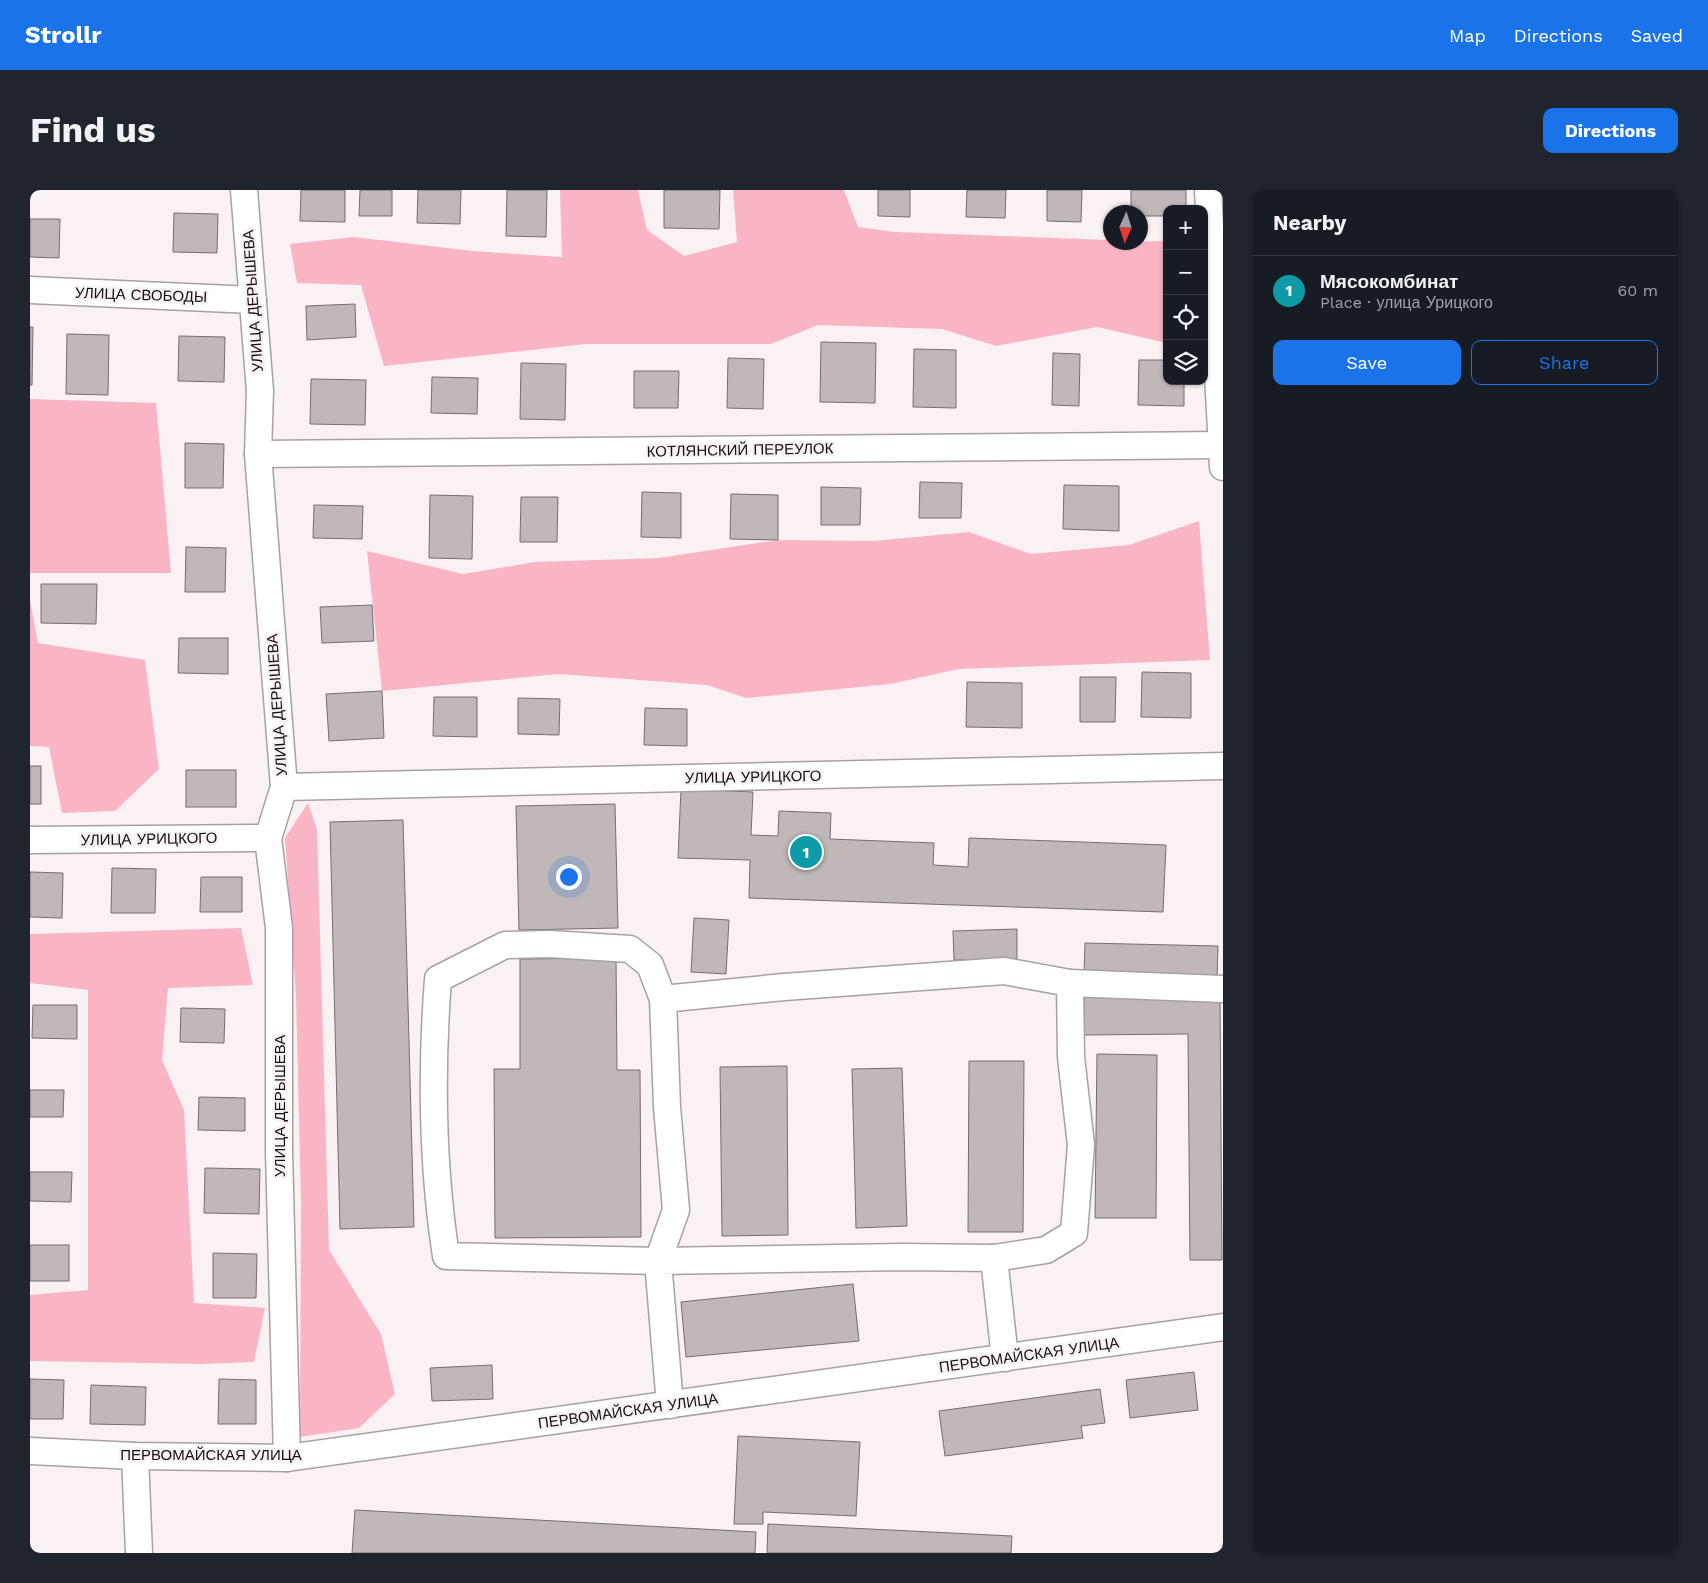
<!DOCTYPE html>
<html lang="en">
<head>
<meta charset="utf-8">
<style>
	body { margin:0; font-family:"Work Sans",sans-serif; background:#20242c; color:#f1f3f6 }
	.controls { position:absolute; right:15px; top:15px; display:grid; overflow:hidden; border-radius:10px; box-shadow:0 1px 4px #0004 }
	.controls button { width:45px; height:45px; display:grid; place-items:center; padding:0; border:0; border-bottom:1px solid #363941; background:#171b24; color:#f1f3f6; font:25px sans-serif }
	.compass { position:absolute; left:1073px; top:15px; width:45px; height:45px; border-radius:50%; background:#171b24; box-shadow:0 1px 4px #0004; rotate:183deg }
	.you { position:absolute; left:538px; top:686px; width:18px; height:18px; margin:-12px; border:4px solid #fff; border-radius:50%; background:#1a73e8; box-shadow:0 0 0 8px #1a73e833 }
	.badge { display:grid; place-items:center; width:32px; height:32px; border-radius:50%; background:#1a73e8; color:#fff; font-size:16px; font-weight:700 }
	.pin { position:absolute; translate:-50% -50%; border:2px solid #fff; box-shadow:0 1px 5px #0006 }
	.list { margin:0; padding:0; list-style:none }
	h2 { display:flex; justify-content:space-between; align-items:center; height:65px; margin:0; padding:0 20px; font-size:21px }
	h2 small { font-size:16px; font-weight:400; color:#9ea1a6 }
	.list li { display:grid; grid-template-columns:32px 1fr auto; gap:15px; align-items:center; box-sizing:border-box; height:70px; padding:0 20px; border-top:1px solid #363941 }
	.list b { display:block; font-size:19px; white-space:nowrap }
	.list p { margin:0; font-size:16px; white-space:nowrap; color:#9ea1a6 }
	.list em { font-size:16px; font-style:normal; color:#9ea1a6 }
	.actions { display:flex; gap:10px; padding:15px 20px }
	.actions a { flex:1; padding:11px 0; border:1px solid #1a73e8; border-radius:10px; text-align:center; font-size:18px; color:#1a73e8 }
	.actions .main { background:#1a73e8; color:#fff }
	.icon { flex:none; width:28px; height:28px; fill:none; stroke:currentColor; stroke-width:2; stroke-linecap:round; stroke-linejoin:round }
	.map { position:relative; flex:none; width:1193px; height:1363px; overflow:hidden; border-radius:10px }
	header { display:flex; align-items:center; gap:30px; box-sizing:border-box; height:70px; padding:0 25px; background:#1a73e8; color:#fff }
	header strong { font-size:24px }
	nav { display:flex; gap:28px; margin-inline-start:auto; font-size:18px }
	.intro { display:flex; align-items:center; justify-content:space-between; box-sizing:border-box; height:120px; padding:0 30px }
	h1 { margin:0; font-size:35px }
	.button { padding:12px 22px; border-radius:10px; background:#1a73e8; color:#fff; font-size:18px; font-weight:700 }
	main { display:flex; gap:30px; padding:0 30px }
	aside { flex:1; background:#171b24; border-radius:10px; box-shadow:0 1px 4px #0004 }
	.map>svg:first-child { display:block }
	.green { fill:#f9b5c4 }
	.building { fill:#bfb7b8; stroke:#756d6f }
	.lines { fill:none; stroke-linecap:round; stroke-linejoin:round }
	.minor-casing { stroke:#a8a0a2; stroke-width:29 }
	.minor { stroke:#fff; stroke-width:26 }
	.labels { text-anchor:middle; stroke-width:5; stroke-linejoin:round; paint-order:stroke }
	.street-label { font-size:15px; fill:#141112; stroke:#f9f1f2 }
</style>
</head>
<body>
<header>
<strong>Strollr</strong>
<nav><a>Map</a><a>Directions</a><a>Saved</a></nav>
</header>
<div class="intro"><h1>Find us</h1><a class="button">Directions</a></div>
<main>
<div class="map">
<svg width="1193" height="1363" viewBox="0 0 1193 1363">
	<rect width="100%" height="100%" fill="#f9f1f2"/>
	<g class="green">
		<polygon points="530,0 608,0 617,40 654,66 707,52 703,0 814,0 828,37 865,42 1080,50 1080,52 1137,51 1137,153 1067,137 966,156 912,139 788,135 741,154 556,154 354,176 331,95 267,93 260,54 324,47 442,61 532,67"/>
		<polygon points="0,209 126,213 141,383 0,383"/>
		<polygon points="1169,331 1180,470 929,479 860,494 716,508 677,495 528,484 352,501 337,361 433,384 505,372 629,368 748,350 843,351 939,342 1001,364 1099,355"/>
		<polygon points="0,410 8,453 115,470 129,579 85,621 32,623 19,557 0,556"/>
		<polygon points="278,613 287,639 299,1060 351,1144 365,1204 329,1238 270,1247 271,1010 266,806 255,648"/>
		<polygon points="211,738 223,795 138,798 132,870 154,920 164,1113 235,1118 224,1172 171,1174 0,1171 0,1105 58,1100 58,800 0,793 0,744"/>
	</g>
	<g class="building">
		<polygon points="271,0 315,0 315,32 270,31"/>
		<polygon points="330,0 362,0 362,26 329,26"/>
		<polygon points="388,0 431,0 430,34 387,33"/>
		<polygon points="477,0 517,0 516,47 476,46"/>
		<polygon points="634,0 690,0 689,39 634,38"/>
		<polygon points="848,0 880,0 880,27 848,26"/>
		<polygon points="937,0 976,0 975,28 936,27"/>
		<polygon points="1017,0 1052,0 1051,32 1017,31"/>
		<polygon points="1101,0 1156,0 1156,19 1137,19 1137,26 1110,26 1110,22 1101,22"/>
		<polygon points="144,23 188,24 187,63 143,62"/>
		<polygon points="0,29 30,29 29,68 0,67"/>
		<polygon points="325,114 326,147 277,150 276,116"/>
		<polygon points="0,137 3,137 2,195 0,195"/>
		<polygon points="37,144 79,145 78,205 36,204"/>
		<polygon points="149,146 195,147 194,192 148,191"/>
		<polygon points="791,152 846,153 845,213 790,212"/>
		<polygon points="884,159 926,160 926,218 883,217"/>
		<polygon points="1023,163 1050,164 1049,216 1022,215"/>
		<polygon points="698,168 734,169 733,219 697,218"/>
		<polygon points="1109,170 1137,170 1137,191 1154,191 1154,216 1108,215"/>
		<polygon points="491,173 536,174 535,230 490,229"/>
		<polygon points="604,181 649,181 648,218 604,218"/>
		<polygon points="402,187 448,188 447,224 401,223"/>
		<polygon points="281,189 336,190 335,235 280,234"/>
		<polygon points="155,253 194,254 193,298 155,298"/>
		<polygon points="890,292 932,293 931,328 889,328"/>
		<polygon points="1034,295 1089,296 1089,341 1033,339"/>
		<polygon points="791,297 831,298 830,335 791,335"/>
		<polygon points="612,302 651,303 651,348 611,347"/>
		<polygon points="701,304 748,305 748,350 700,349"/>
		<polygon points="400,305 443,306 442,369 399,368"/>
		<polygon points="491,307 528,307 527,352 490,352"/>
		<polygon points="284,315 333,316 332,349 283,348"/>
		<polygon points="156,357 196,358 195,402 155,402"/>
		<polygon points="11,394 67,394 66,434 11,433"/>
		<polygon points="342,415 344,451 292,453 290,417"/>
		<polygon points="149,448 198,448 198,484 148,483"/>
		<polygon points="1112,482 1161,483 1161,528 1111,527"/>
		<polygon points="1050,487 1086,487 1085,532 1050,532"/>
		<polygon points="937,492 992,493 992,538 936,537"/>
		<polygon points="352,501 354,548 299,551 296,504"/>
		<polygon points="404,507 447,507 447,547 403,546"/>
		<polygon points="488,508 530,509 529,545 488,544"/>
		<polygon points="615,518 657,519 657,556 614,555"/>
		<rect x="0" y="576" width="11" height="38"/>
		<rect x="156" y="580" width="50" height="37"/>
		<polygon points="651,599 723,602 721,645 748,646 749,621 801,623 800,649 904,653 903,675 938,677 939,648 1136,655 1133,722 719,708 720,670 648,668"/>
		<polygon points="585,614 588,738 489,740 486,616"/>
		<polygon points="373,630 384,1037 310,1039 300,632"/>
		<polygon points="82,678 126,679 125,723 81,723"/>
		<polygon points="0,682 33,683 32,728 0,727"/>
		<polygon points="171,687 212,687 212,722 170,722"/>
		<polygon points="664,728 699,730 696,784 661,782"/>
		<polygon points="987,739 987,769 924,770 923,741"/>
		<polygon points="1055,753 1188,756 1187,788 1054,785"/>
		<polygon points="586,768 587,880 610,880 611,1047 465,1048 464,879 490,879 490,769"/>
		<polygon points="1190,804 1192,1070 1160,1070 1158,844 1054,845 1054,805"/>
		<polygon points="3,815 47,815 47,849 2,848"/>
		<polygon points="151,818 195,819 194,853 150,852"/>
		<polygon points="1067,864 1127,865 1126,1028 1065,1028"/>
		<polygon points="939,871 994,871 993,1042 938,1042"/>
		<polygon points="757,876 758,1045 692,1046 690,877"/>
		<polygon points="872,878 877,1036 826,1038 822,879"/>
		<polygon points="0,900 34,900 33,927 0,927"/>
		<polygon points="169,907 215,908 215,941 168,940"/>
		<polygon points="175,978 230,979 229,1024 174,1023"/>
		<polygon points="0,982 42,982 41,1012 0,1011"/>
		<rect x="0" y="1055" width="39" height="36"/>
		<polygon points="183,1063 227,1064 226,1108 183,1108"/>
		<polygon points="823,1094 829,1151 656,1167 651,1112"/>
		<polygon points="462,1175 463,1209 402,1211 400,1178"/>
		<polygon points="1164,1182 1168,1220 1100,1228 1096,1190"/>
		<polygon points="0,1189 34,1190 33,1229 0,1229"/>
		<polygon points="189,1189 226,1190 226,1234 188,1234"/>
		<polygon points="61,1195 116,1197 115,1235 60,1234"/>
		<polygon points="1070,1199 1075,1233 1051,1236 1053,1248 915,1266 909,1221"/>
		<polygon points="708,1246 830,1252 826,1326 733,1322 733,1334 704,1334"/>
		<polygon points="325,1320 726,1342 725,1363 322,1363"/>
		<polygon points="738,1334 982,1346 981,1363 737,1363"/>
	</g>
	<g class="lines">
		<defs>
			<g id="minor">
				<polyline points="214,0 230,201 228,264 254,597 238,648 249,738 249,962 257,1268"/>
				<polyline points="1178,0 1193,277"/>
				<polyline points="0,100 223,110"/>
				<polyline points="228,264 1193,255"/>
				<polyline points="254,597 1193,576"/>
				<polyline points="0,650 238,648"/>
				<path d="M 520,754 L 600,759 L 620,775 L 633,809 L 637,917 L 646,1020 L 628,1071 L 416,1066 C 402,975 401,881 408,789 L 475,755 Z"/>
				<polyline points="633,809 754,797 974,781 1040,793 1193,799"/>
				<polyline points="964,1068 975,1168"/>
				<polyline points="640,1215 628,1071 873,1067 964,1068 1016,1060 1044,1043 1051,955 1041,867 1040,793"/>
				<polyline points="0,1261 105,1266 257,1268 1193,1137"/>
				<polyline points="105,1266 109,1363"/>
			</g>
		</defs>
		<use href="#minor" class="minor-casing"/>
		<use href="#minor" class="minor"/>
	</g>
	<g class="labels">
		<g class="street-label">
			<text transform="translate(111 105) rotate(2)" y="5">УЛИЦА СВОБОДЫ</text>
			<text transform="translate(223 111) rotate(-94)" y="5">УЛИЦА ДЕРЫШЕВА</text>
			<text transform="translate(710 260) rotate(-1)" y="5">КОТЛЯНСКИЙ ПЕРЕУЛОК</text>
			<text transform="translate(247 515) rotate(-94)" y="5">УЛИЦА ДЕРЫШЕВА</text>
			<text transform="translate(723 587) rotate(-1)" y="5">УЛИЦА УРИЦКОГО</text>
			<text transform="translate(119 649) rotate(-1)" y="5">УЛИЦА УРИЦКОГО</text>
			<text transform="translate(250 916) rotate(-90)" y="5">УЛИЦА ДЕРЫШЕВА</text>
			<text transform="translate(999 1165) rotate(-8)" y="5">ПЕРВОМАЙСКАЯ УЛИЦА</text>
			<text transform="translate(598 1221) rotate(-8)" y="5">ПЕРВОМАЙСКАЯ УЛИЦА</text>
			<text x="181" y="1270">ПЕРВОМАЙСКАЯ УЛИЦА</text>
		</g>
	</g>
</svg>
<div class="controls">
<button>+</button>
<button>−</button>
<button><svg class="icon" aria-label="locate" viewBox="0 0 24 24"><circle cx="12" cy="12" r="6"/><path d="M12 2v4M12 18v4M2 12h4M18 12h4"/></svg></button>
<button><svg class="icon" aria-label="layers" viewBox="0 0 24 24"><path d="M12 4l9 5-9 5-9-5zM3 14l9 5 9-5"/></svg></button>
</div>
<svg class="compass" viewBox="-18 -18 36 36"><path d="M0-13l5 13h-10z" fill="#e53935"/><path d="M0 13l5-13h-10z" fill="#9ea1a6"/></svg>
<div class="you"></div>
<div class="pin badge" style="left:776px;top:662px;background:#0f9aa8">1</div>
</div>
<aside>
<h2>Nearby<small></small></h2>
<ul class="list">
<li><span class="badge" style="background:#0f9aa8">1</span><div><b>Мясокомбинат</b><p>Place · улица Урицкого</p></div><em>60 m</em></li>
</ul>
<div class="actions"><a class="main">Save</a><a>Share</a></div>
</aside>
</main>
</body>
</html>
